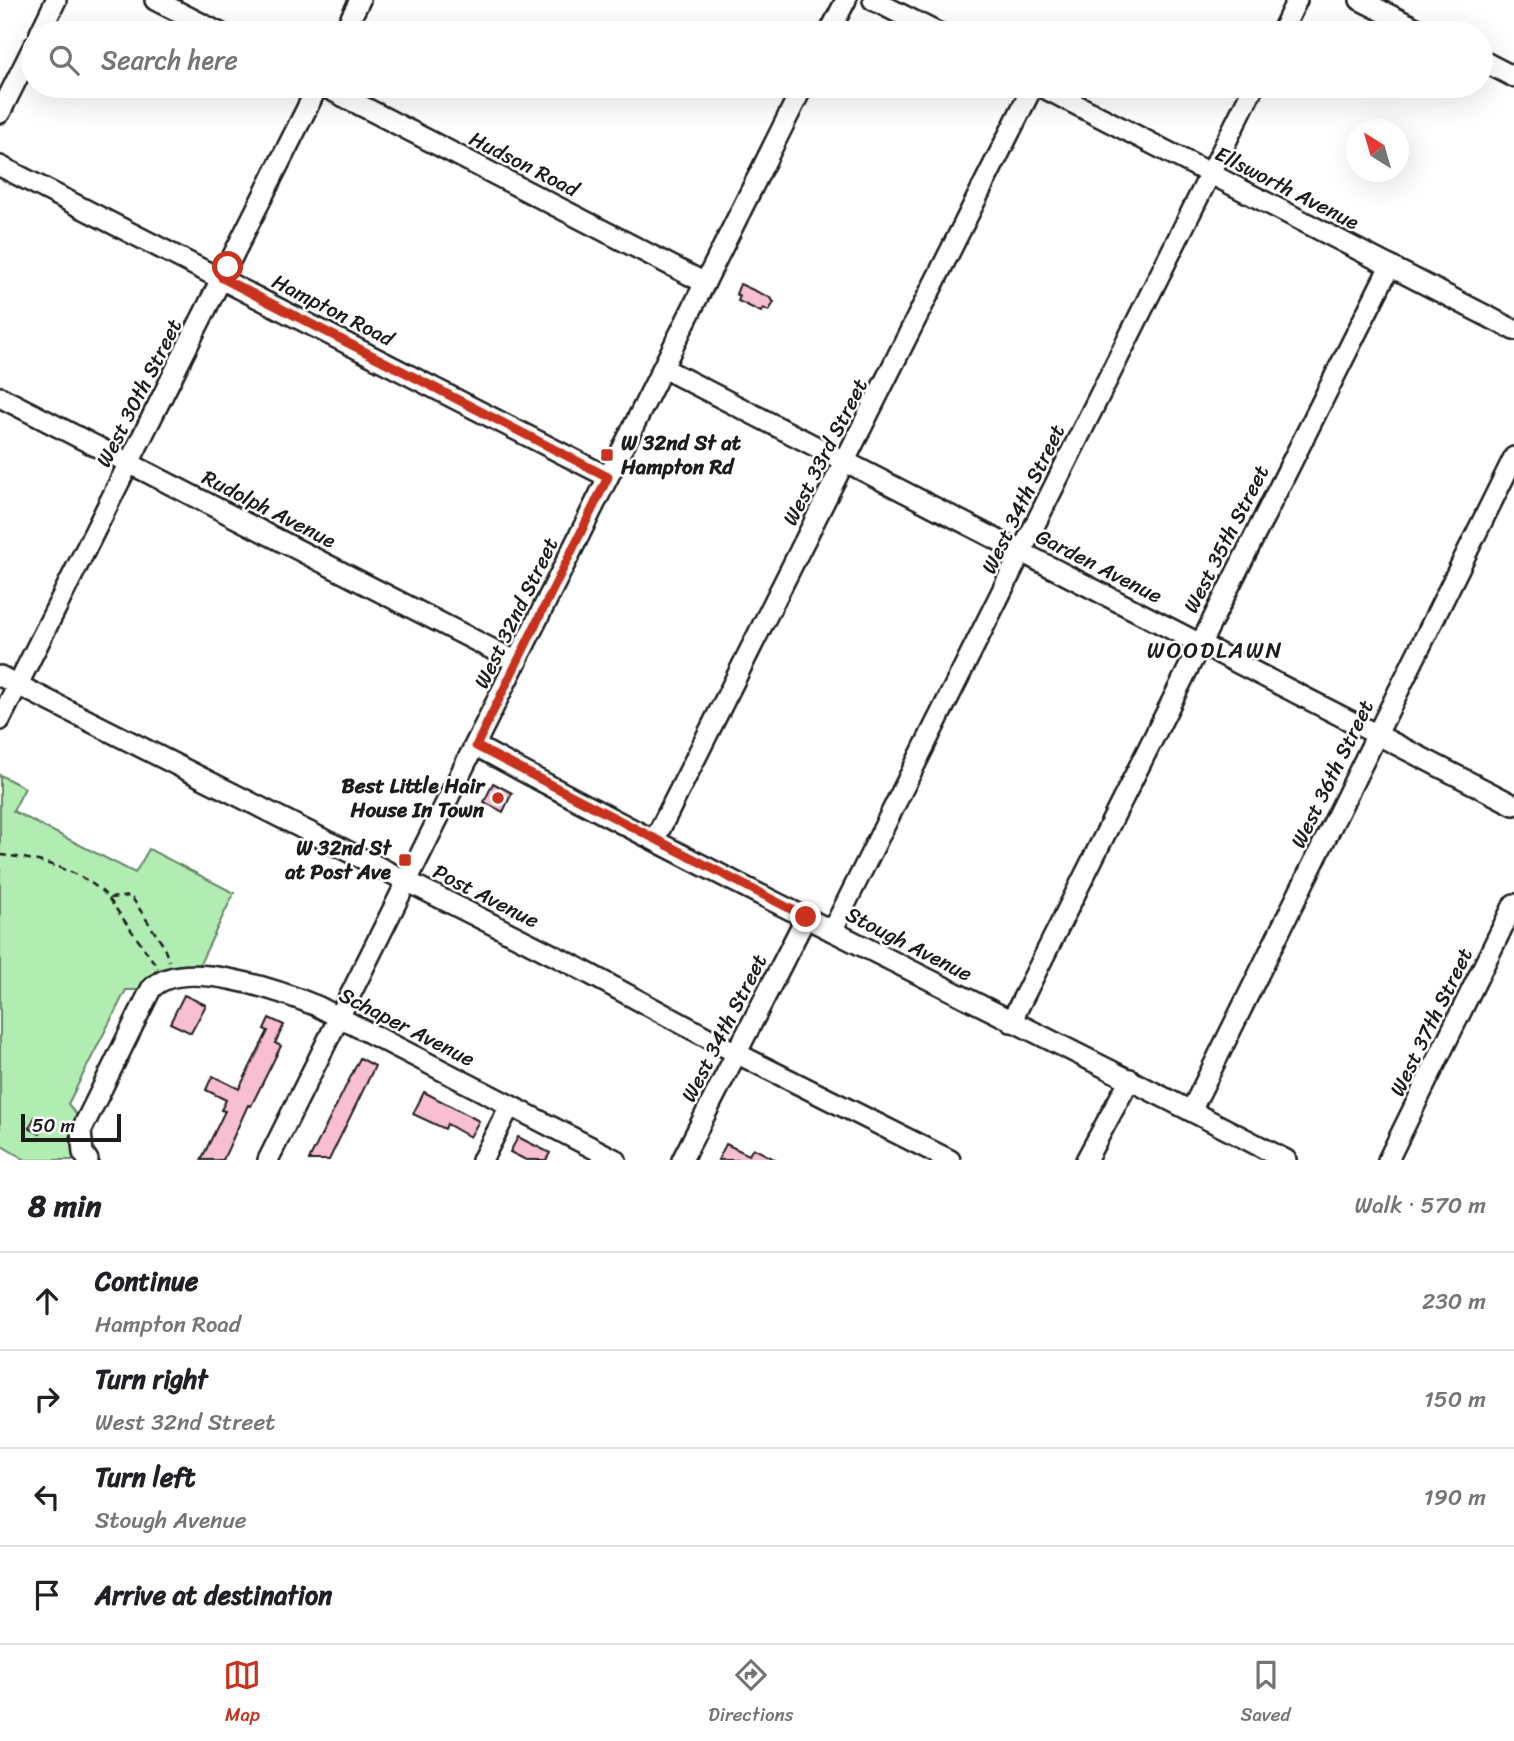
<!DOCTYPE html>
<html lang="en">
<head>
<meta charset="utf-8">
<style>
	body { margin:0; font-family:Sriracha,sans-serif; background:#f6f6f6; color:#202124 }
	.compass { position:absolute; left:1346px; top:119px; width:63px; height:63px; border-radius:50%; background:#fff; box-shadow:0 7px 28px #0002; rotate:323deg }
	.scale { position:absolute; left:21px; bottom:18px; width:100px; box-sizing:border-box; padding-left:7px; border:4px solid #1c1c1c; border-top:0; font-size:19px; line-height:24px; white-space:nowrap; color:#1c1c1c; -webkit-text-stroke:5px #fff; paint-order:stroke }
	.stop { position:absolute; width:21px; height:21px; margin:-16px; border:5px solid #c8321e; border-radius:50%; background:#fff }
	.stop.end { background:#c8321e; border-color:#fff; box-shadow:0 2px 7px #0008 }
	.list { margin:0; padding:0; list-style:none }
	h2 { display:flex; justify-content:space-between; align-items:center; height:91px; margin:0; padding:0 28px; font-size:30px }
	h2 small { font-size:23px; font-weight:400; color:#757577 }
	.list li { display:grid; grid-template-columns:46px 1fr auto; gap:21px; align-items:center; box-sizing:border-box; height:98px; padding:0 28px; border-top:2px solid #e0e0e0 }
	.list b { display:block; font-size:26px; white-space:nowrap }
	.list p { margin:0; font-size:23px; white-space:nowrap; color:#757577 }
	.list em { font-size:23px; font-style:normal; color:#757577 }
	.icon { flex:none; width:38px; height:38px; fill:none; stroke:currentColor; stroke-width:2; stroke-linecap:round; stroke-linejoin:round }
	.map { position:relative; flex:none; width:1514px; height:1160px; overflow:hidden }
	.search { position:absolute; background:#fff; box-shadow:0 7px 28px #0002; left:21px; right:21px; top:21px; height:77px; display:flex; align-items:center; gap:18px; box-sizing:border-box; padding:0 24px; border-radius:38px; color:#757577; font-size:26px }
	.sheet { height:483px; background:#fff }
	nav { display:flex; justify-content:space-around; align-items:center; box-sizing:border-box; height:98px; border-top:2px solid #e0e0e0; background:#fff; font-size:19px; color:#757577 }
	nav a { display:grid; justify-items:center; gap:4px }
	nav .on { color:#c8321e }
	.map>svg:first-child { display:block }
	.park { fill:#b1edb3; stroke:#668468; stroke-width:2 }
	.building { fill:#f8bed1; stroke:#1c1c1c; stroke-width:2 }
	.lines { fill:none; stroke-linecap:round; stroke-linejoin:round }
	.minor-casing { stroke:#1c1c1c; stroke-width:24 }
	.path { stroke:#1c1c1c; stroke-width:2.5; stroke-dasharray:7 5; stroke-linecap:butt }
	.minor { stroke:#fff; stroke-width:19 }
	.route { stroke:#c8321e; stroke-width:9 }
	.poi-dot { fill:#c8321e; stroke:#fff; stroke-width:2.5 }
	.labels { text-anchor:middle; stroke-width:5; stroke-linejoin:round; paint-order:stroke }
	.street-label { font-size:21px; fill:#1c1c1c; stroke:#fff }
	.poi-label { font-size:21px; font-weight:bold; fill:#1c1c1c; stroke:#fff; text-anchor:end }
	.neighbourhood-label { font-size:23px; letter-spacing:2px; fill:#1c1c1c; stroke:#fff }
</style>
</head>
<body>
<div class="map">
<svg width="1514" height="1160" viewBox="0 0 1514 1160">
	<rect width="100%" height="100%" fill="#fff"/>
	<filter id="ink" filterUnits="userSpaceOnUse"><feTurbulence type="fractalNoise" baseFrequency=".0143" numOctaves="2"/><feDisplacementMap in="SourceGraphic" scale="14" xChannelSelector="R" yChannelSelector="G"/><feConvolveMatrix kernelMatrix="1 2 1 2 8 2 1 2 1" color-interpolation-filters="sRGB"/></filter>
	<g filter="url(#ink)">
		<polygon class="park" points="0,775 25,788 13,811 135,873 149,849 234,893 197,970 156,970 141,990 126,990 68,1104 78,1117 77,1156 74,1160 26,1160 0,1145"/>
		<g class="building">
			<polygon points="740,284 769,297 774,302 769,311 763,308 761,312 738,301 740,296 736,294"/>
			<polygon points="493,783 512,793 503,812 484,802"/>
			<polygon points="184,995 206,1005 191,1033 170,1023"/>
			<polygon points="269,1018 284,1025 275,1043 281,1046 251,1106 248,1105 223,1160 201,1160 225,1111 221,1110 226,1100 206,1090 209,1083 213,1076 239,1089 268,1031 264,1029"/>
			<polygon points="360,1058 375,1066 329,1160 309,1160"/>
			<polygon points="424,1092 479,1121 470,1137 447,1124 445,1129 413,1114"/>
			<polygon points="35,1117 46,1122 40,1134 29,1128"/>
			<polygon points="518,1137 550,1153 546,1160 526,1160 510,1152"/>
			<polygon points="726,1144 749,1155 753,1148 776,1160 718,1160"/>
		</g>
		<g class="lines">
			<defs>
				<g id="minor">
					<polyline points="155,0 220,33"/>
					<polyline points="873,0 938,33"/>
					<polyline points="1360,0 1426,33"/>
					<polyline points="40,33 56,0"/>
					<polyline points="343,33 360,0"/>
					<polyline points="829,33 846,0"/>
					<polyline points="1281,33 1297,0"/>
					<polyline points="1481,60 1514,77"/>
					<polyline points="323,86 705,283"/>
					<polyline points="1040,86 1514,330"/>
					<polyline points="0,113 33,47"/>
					<polyline points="0,166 608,477"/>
					<polyline points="663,368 1514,805"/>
					<polyline points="0,397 517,662"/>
					<polyline points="0,676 573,965 736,1053 950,1160"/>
					<polyline points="0,720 318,86"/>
					<path d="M 476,746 C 742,891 1017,1020 1286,1160"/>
					<polyline points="655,839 1033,86"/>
					<polyline points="832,931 1254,86"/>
					<polyline points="1011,1022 1390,266"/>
					<polyline points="1191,1111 1514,457"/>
					<path d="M 88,1160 L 83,1153 L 81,1131 L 151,989 C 182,956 280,991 317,1006 L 616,1160"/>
					<polyline points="268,1160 803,86"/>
					<polyline points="482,1160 510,1106"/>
					<polyline points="682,1160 806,917"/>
					<polyline points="1086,1160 1130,1079"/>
					<polyline points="1388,1160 1514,904"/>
				</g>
			</defs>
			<use href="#minor" class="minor-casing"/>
			<g class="path">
				<path d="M 0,855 C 37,858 82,870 109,898 L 131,896 L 163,945 L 169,961"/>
				<polyline points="109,899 158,968"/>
			</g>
			<use href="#minor" class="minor"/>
		</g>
	</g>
	<g class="lines" filter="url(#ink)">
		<polyline class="route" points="228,267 222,278 608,477 476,746 806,917"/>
	</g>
	<g class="poi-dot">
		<rect x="600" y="448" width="14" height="14" rx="3.5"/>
		<circle cx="498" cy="798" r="7"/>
		<rect x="398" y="853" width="14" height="14" rx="3.5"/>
	</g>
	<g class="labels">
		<g class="street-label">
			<text transform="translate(524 164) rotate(27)" y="7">Hudson Road</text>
			<text transform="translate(1287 188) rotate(27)" y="7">Ellsworth Avenue</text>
			<text transform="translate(333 310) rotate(27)" y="7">Hampton Road</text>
			<text transform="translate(139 393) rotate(-63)" y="7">West 30th Street</text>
			<text transform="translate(825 452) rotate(-63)" y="7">West 33rd Street</text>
			<text transform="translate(1023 499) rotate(-64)" y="7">West 34th Street</text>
			<text transform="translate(269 509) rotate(27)" y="7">Rudolph Avenue</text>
			<text transform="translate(1226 539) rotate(-63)" y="7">West 35th Street</text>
			<text transform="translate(1099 566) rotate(27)" y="7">Garden Avenue</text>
			<text transform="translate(516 613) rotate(-64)" y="7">West 32nd Street</text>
			<text transform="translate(1332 774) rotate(-64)" y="7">West 36th Street</text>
			<text transform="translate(486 896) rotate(27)" y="7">Post Avenue</text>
			<text transform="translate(909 944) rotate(27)" y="7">Stough Avenue</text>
			<text transform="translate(1431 1022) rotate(-64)" y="7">West 37th Street</text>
			<text transform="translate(407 1027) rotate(27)" y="7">Schaper Avenue</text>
			<text transform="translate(724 1028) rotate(-63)" y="7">West 34th Street</text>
		</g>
		<g class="poi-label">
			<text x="621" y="450" text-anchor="start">W 32nd St at<tspan x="621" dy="24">Hampton Rd</tspan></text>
			<text x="484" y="793">Best Little Hair<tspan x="484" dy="24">House In Town</tspan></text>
			<text x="391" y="855">W 32nd St<tspan x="391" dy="24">at Post Ave</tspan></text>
		</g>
		<g class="neighbourhood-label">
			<text x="1215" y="658">WOODLAWN</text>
		</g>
	</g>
</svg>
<svg class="compass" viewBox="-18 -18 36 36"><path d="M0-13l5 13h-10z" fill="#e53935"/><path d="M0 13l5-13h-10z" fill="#757577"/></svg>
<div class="scale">50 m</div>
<div class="stop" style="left:228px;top:267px"></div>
<div class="stop end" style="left:806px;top:917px"></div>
<div class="search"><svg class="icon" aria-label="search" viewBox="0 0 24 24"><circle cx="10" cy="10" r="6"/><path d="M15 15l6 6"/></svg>Search here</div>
</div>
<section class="sheet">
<h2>8 min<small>Walk · 570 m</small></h2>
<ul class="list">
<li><svg class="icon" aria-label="ahead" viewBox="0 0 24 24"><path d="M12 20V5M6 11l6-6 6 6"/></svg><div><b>Continue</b><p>Hampton Road</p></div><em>230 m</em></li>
<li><svg class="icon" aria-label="right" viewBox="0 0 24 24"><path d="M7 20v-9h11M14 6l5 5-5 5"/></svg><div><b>Turn right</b><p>West 32nd Street</p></div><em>150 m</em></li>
<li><svg class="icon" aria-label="left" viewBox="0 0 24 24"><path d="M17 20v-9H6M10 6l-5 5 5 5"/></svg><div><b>Turn left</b><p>Stough Avenue</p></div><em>190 m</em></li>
<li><svg class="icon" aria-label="arrive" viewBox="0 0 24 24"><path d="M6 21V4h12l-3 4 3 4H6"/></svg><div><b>Arrive at destination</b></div></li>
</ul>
</section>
<nav>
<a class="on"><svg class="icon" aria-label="map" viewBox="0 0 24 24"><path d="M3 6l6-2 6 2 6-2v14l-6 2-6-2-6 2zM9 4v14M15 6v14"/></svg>Map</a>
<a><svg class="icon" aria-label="directions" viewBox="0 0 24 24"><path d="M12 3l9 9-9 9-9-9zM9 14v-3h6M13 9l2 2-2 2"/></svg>Directions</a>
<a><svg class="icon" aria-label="saved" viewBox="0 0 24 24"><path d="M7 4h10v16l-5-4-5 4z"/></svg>Saved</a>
</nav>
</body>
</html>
